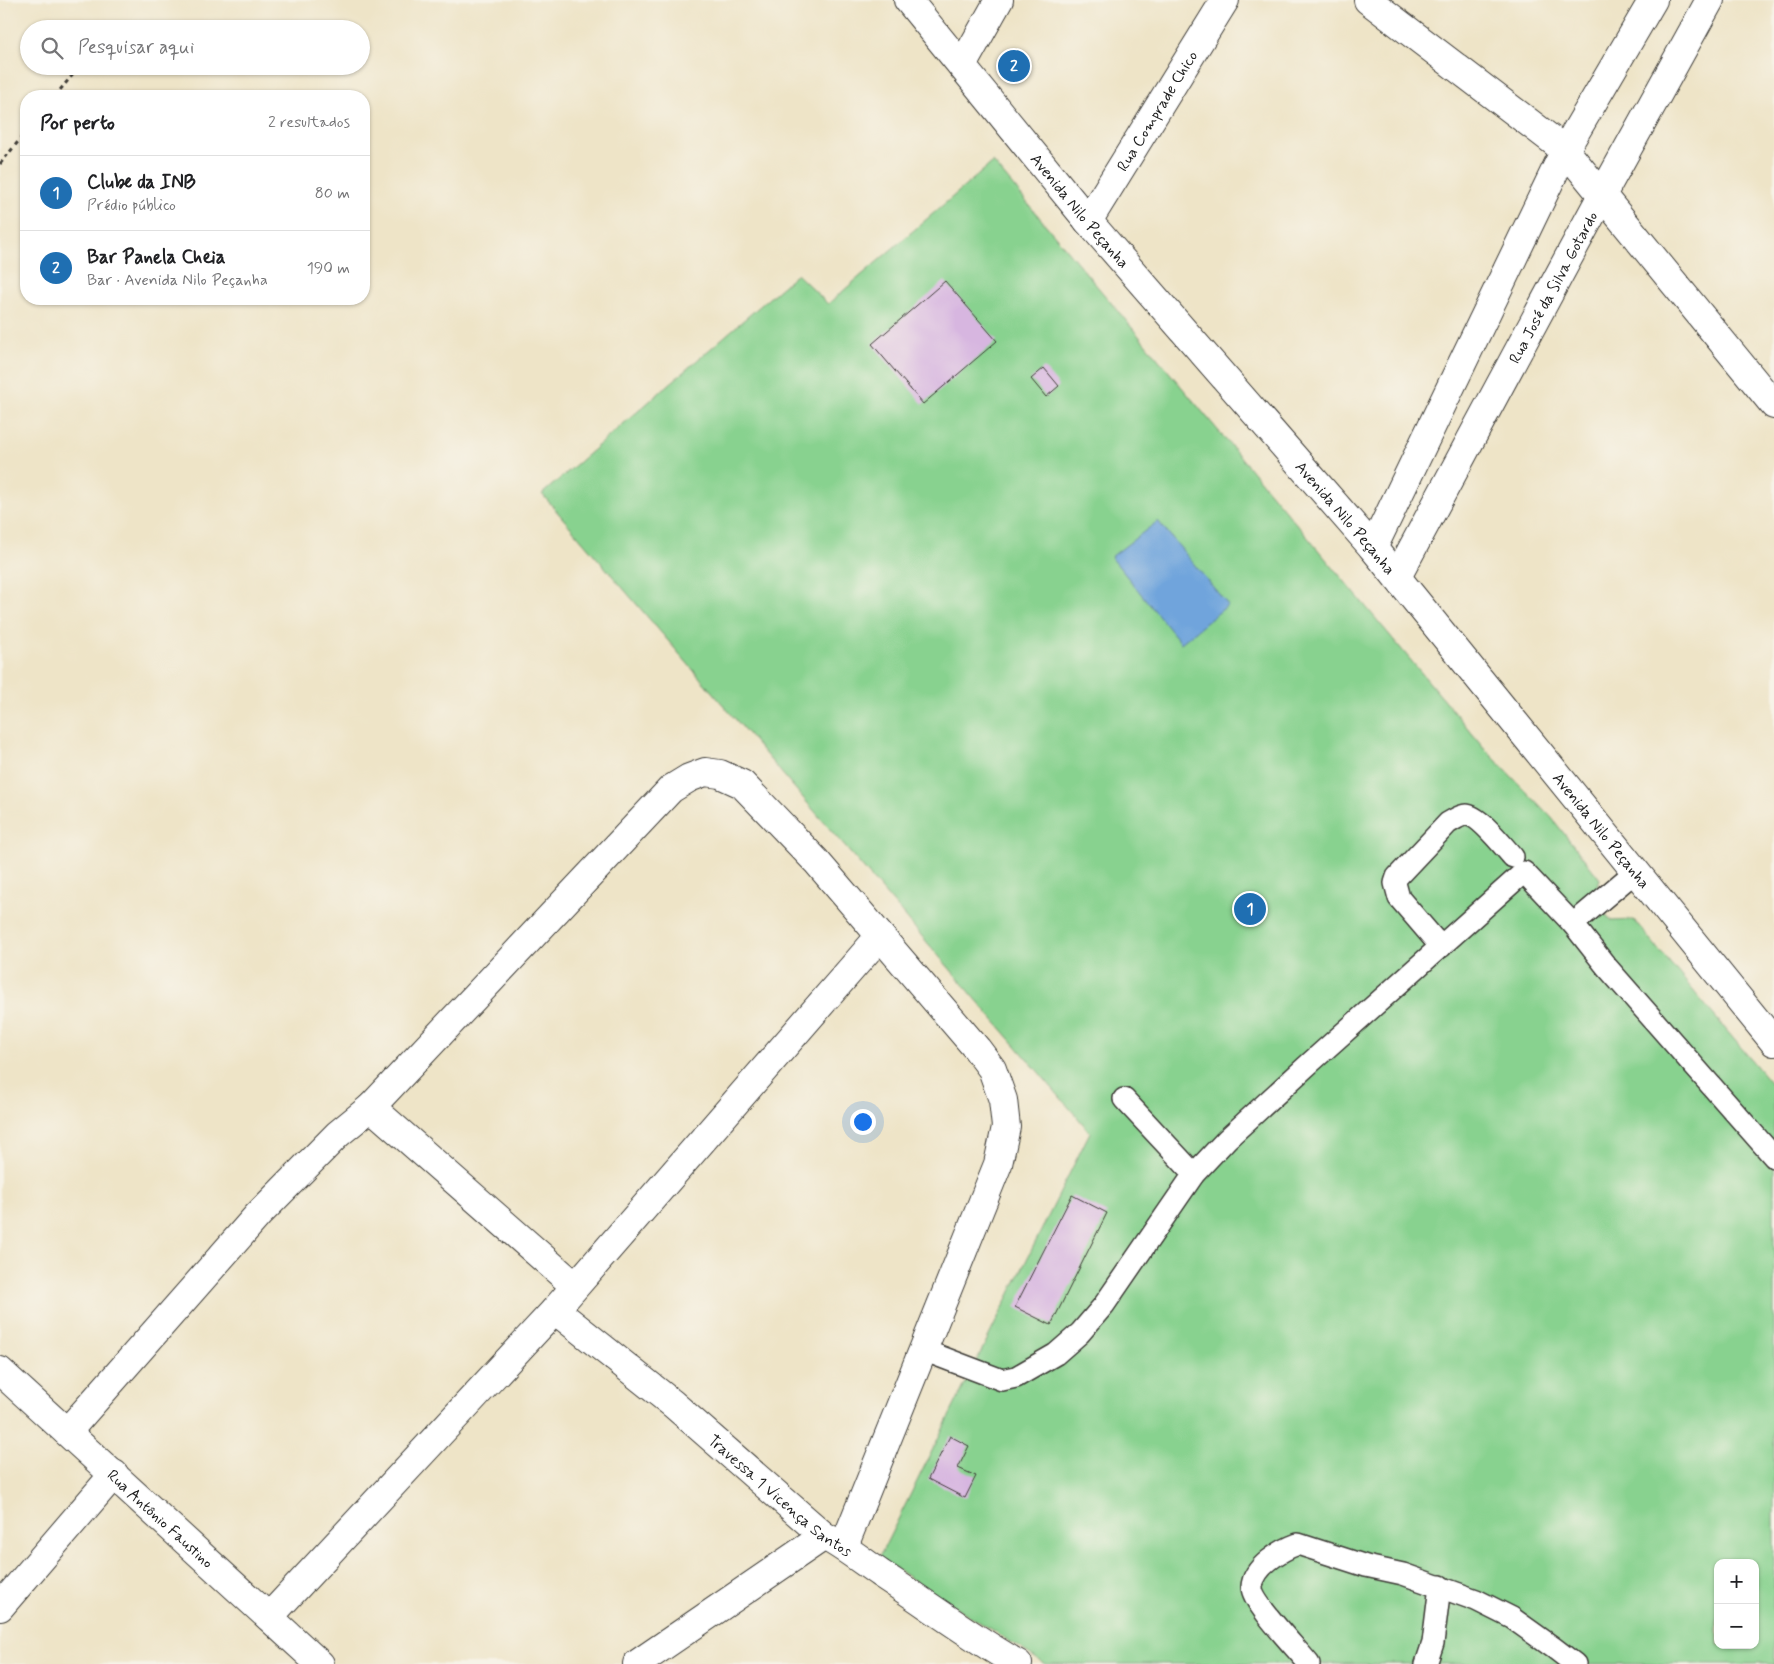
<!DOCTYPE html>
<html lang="pt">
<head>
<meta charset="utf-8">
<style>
	body { margin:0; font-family:Mynerve,sans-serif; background:#f6f6f6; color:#202124 }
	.controls { position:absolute; right:15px; bottom:15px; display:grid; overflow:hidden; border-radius:10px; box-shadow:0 1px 4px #0004 }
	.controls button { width:45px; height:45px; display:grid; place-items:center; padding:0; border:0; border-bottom:1px solid #e0e0e0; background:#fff; color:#202124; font:25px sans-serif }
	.you { position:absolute; left:862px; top:1121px; width:18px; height:18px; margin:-12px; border:4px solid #fff; border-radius:50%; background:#1a73e8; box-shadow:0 0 0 8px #1a73e833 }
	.badge { display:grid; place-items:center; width:32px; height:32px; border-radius:50%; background:#1f6fb2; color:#fff; font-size:16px; font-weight:700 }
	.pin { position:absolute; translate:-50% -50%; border:2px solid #fff; box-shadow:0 1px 5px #0006 }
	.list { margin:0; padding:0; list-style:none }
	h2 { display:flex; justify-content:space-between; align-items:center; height:65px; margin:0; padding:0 20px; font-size:21px }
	h2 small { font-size:16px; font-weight:400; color:#757577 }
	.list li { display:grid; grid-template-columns:32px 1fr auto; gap:15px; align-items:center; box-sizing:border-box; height:75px; padding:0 20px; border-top:1px solid #e0e0e0 }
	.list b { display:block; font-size:19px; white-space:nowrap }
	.list p { margin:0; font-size:16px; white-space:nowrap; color:#757577 }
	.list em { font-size:16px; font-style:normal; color:#757577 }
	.icon { flex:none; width:28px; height:28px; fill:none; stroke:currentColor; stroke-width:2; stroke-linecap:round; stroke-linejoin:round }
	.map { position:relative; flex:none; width:1774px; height:1664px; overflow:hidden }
	.search { position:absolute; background:#fff; box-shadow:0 1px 4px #0004; left:20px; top:20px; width:350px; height:55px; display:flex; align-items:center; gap:12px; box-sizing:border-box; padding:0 18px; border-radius:28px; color:#757577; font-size:19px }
	.panel { position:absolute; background:#fff; box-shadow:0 1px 4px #0004; left:20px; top:90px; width:350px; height:215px; border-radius:20px }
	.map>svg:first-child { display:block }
	.green { fill:#88d28f; stroke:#527756; fill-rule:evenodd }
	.water { fill:#70a4dc; stroke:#46607c }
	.building { fill:#d7b6e0 }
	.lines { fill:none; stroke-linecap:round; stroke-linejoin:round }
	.service-casing { stroke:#3c3a36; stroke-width:24 }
	.minor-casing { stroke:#3c3a36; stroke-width:30 }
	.path { stroke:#3c3a36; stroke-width:3; stroke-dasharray:4 4; stroke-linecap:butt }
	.service { stroke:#fff; stroke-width:21 }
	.minor { stroke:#fff; stroke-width:28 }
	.labels { text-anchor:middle; stroke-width:4.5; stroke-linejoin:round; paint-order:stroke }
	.street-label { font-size:16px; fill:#1c1c1c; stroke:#f7f3e8 }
</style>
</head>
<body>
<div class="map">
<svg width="1774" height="1664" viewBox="0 0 1774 1664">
	<rect width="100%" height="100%" fill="#f7f3e8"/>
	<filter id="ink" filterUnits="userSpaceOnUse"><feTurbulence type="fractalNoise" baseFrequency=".02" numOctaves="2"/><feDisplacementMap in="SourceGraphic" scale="10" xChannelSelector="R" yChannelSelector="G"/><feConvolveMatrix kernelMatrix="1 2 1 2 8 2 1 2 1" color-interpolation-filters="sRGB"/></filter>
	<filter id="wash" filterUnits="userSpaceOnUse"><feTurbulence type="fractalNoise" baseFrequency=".0096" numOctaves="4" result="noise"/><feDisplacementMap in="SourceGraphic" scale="20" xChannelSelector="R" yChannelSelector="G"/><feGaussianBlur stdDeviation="1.12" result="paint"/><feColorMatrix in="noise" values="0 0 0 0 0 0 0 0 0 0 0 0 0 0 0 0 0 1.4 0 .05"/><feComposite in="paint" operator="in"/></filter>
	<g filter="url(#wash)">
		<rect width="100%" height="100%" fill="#eee4c7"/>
		<path class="green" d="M 993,162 L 1486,750 L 1551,817 L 1600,879 L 1593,898 L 1611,921 L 1634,920 L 1774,1087 L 1774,1664 L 1045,1664 L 879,1558 L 1090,1132 L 542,494 L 797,274 L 828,304 ZM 1718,1563 L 1755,1563 L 1755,1645 L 1718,1645 Z"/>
		<polygon class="water" points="1158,521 1228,605 1181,643 1111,557"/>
		<g id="blocks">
			<g class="building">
				<polygon points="945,281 997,341 923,404 872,344"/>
				<polygon points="1044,368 1059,386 1046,397 1031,379"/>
				<polygon points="1072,1195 1107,1213 1051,1325 1015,1307"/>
				<polygon points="950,1436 969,1446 958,1468 976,1476 965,1498 928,1479"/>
			</g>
		</g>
	</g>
	<g filter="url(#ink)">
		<use href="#blocks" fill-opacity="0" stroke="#3c3a36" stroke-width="1"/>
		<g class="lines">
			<defs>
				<g id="service">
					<polyline points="1573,924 1606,966 1774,1157"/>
					<path d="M 1441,947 L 1399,898 L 1395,883 L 1397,877 L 1448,823 C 1454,820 1460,815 1466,815 C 1479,815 1504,847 1513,857"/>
					<polyline points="1124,1099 1194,1174"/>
					<polyline points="923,1350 1002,1380 1016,1377 1056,1354 1080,1333 1104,1305 1194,1174 1227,1139 1310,1063 1524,872 1573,924 1636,871"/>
					<path d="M 1309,1664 C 1298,1650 1251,1602 1252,1587 C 1253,1567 1281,1550 1298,1544 L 1366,1566 L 1403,1574 L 1476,1600 L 1512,1618 L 1554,1648 L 1575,1664"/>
					<polyline points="1426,1664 1433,1643 1440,1586"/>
				</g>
				<g id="minor">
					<path id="s1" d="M 908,0 L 1088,221 L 1373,548 L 1774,1042"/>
					<polyline points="1368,0 1565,150 1774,405"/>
					<polyline points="962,66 999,0"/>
					<path id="s2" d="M 1088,221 L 1225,0"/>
					<polyline points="1373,548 1565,150 1653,0"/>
					<path id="s3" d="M 1397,577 L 1602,195 L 1710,0"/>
					<polyline points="371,1107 575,1286"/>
					<path id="s4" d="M 555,1310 L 673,1404 L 824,1536 C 845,1547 862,1561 881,1574 C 927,1604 971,1637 1018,1664"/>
					<path id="s5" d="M 0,1371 L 320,1664"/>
					<polyline points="67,1432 258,1215 338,1134 371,1107 671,789 689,778 705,772 720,774 742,784 816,861 977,1049 992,1069 1003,1100 1006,1127 998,1164 844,1546"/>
					<polyline points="0,1607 114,1474"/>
					<polyline points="269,1617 555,1310 880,936"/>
					<polyline points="637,1664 824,1536"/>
				</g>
			</defs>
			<use href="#service" class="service-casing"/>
			<use href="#minor" class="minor-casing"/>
			<g class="path">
				<polyline points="111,29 113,26"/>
				<polyline points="55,96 80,66"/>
				<polyline points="0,164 26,132"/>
			</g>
			<use href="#service" class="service"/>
			<use href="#minor" class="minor"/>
		</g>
	</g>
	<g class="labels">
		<g class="street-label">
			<text dy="6" stroke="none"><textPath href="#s2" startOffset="130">Rua Comprade Chico</textPath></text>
			<text dy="6" stroke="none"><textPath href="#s1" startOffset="272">Avenida Nilo Peçanha</textPath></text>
			<text dy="6" stroke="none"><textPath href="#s3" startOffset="329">Rua José da Silva Gotardo</textPath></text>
			<text dy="6" stroke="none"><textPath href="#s1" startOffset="678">Avenida Nilo Peçanha</textPath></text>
			<text dy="6" stroke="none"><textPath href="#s1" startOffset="1082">Avenida Nilo Peçanha</textPath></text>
			<text dy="6" stroke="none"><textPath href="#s4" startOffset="292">Travessa 1 Vicença Santos</textPath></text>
			<text dy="6" stroke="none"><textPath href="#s5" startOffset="218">Rua Antônio Faustino</textPath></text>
		</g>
	</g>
</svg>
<div class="controls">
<button>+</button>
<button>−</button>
</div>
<div class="you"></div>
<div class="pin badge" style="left:1250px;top:909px">1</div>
<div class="pin badge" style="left:1014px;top:66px">2</div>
<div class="search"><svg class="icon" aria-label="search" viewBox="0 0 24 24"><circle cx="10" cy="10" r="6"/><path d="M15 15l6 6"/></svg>Pesquisar aqui</div>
<section class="panel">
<h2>Por perto<small>2 resultados</small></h2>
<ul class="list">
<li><span class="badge">1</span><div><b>Clube da INB</b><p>Prédio público</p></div><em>80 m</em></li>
<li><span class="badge">2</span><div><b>Bar Panela Cheia</b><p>Bar · Avenida Nilo Peçanha</p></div><em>190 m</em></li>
</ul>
</section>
</div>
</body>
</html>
